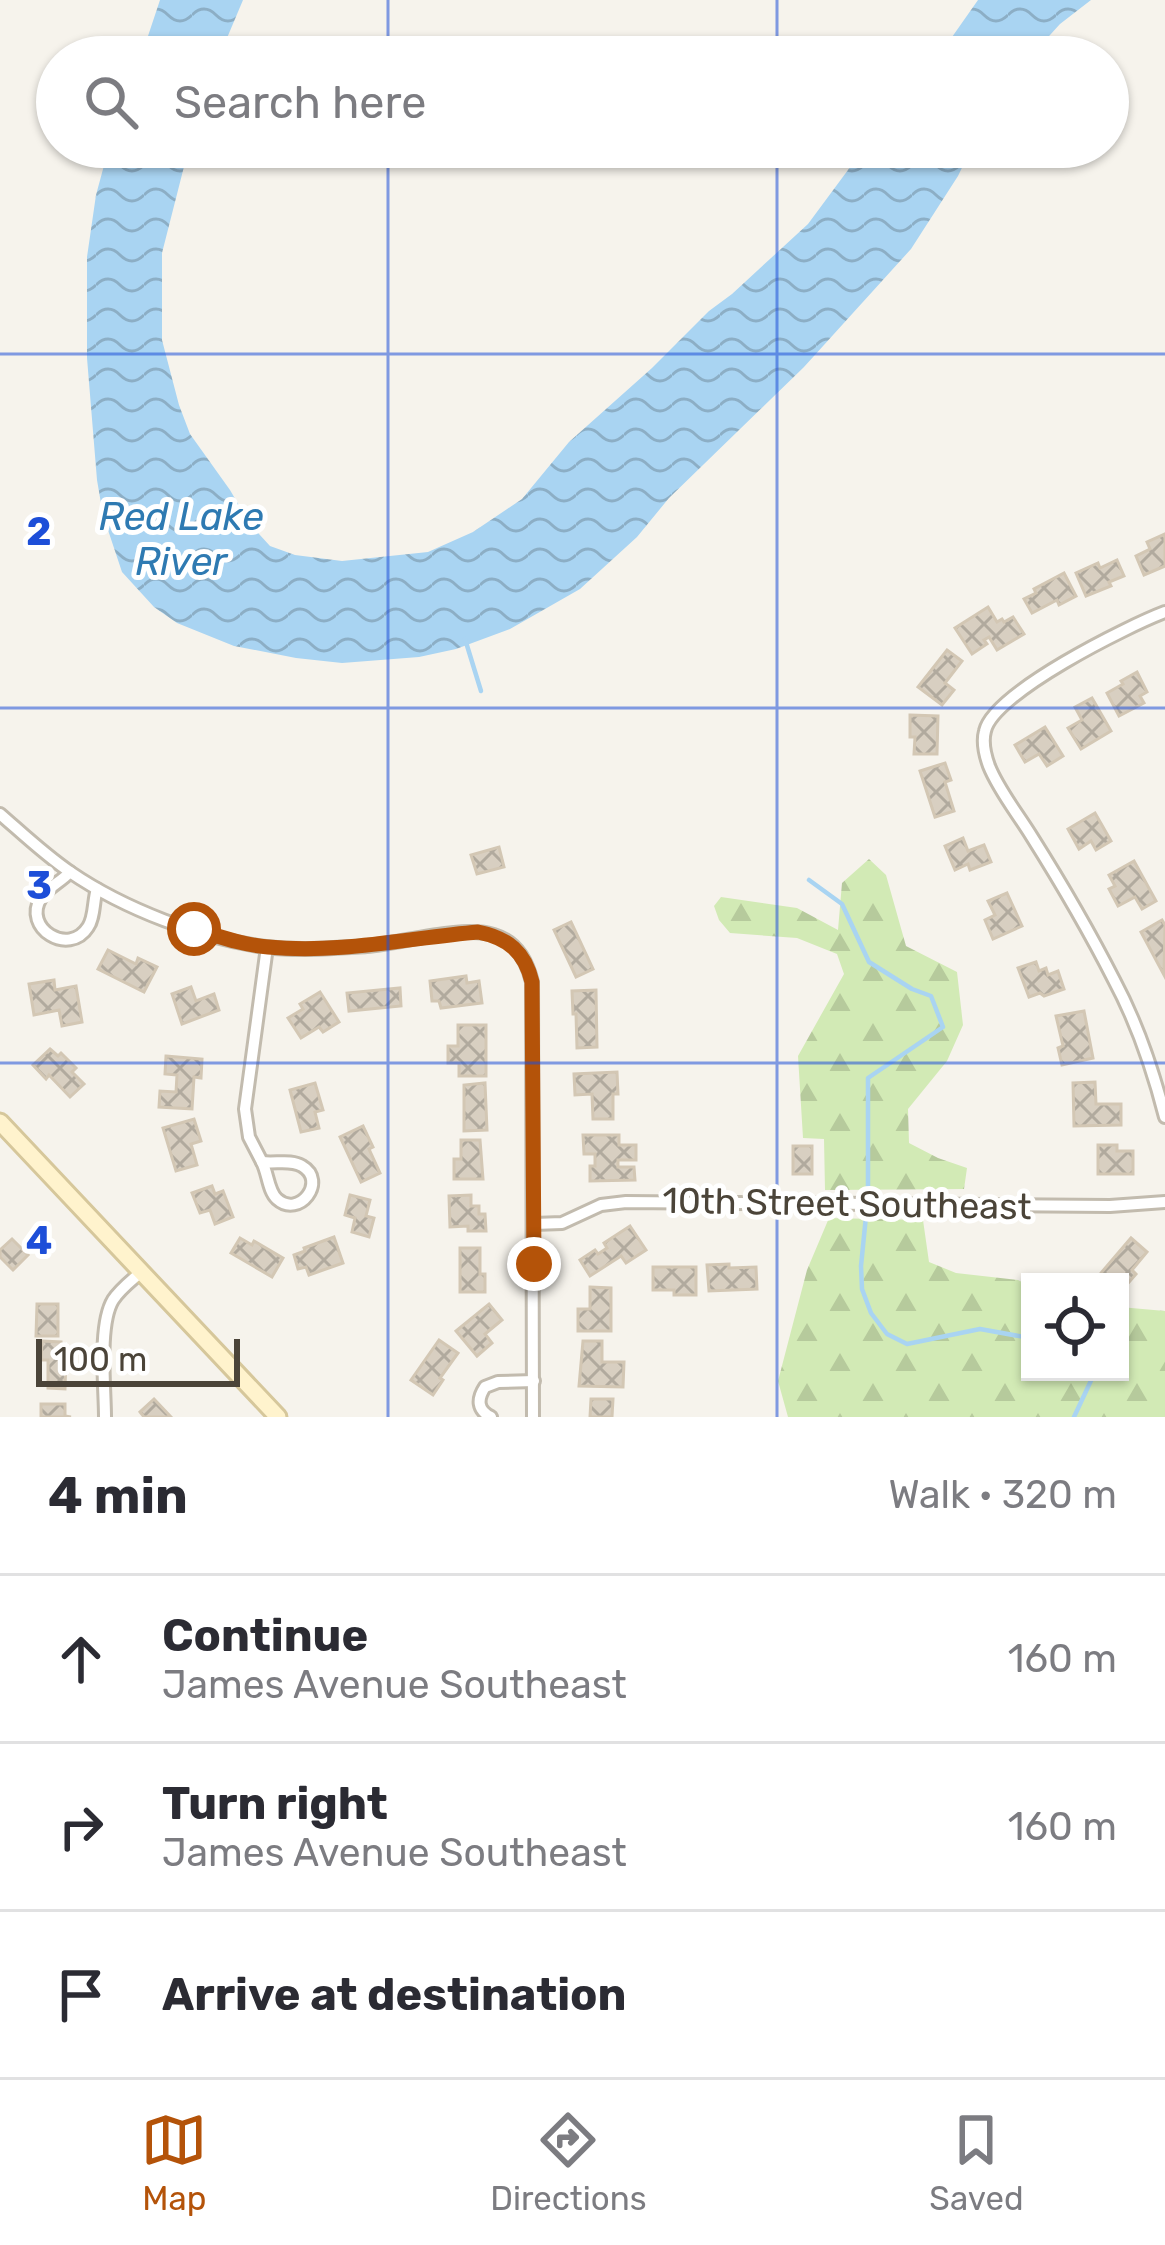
<!DOCTYPE html>
<html lang="en">
<head>
<meta charset="utf-8">
<style>
	body { margin:0; font-family:Rubik,sans-serif; background:#f2f2f3; color:#2b2b33 }
	.controls { position:absolute; right:36px; bottom:36px; display:grid; overflow:hidden; border-radius:0px; box-shadow:0 3px 9px #0004 }
	.controls button { width:108px; height:108px; display:grid; place-items:center; padding:0; border:0; border-bottom:3px solid #e1e1e2; background:#fff; color:#2b2b33; font:60px sans-serif }
	.scale { position:absolute; left:36px; bottom:30px; width:204px; box-sizing:border-box; padding-left:12px; border:6px solid #4b4439; border-top:0; font-size:33px; line-height:42px; white-space:nowrap; color:#4b4439; -webkit-text-stroke:9px #fff; paint-order:stroke }
	.stop { position:absolute; width:36px; height:36px; margin:-27px; border:9px solid #b45309; border-radius:50%; background:#fff }
	.stop.end { background:#b45309; border-color:#fff; box-shadow:0 3px 12px #0008 }
	.list { margin:0; padding:0; list-style:none }
	h2 { display:flex; justify-content:space-between; align-items:center; height:156px; margin:0; padding:0 48px; font-size:51px }
	h2 small { font-size:39px; font-weight:400; color:#7c7c81 }
	.list li { display:grid; grid-template-columns:78px 1fr auto; gap:36px; align-items:center; box-sizing:border-box; height:168px; padding:0 48px; border-top:3px solid #e1e1e2 }
	.list b { display:block; font-size:45px; white-space:nowrap }
	.list p { margin:0; font-size:39px; white-space:nowrap; color:#7c7c81 }
	.list em { font-size:39px; font-style:normal; color:#7c7c81 }
	.icon { flex:none; width:66px; height:66px; fill:none; stroke:currentColor; stroke-width:2; stroke-linecap:round; stroke-linejoin:round }
	.map { position:relative; flex:none; width:1165px; height:1417px; overflow:hidden }
	.search { position:absolute; background:#fff; box-shadow:0 3px 9px #0004; left:36px; right:36px; top:36px; height:132px; display:flex; align-items:center; gap:30px; box-sizing:border-box; padding:0 42px; border-radius:66px; color:#7c7c81; font-size:45px }
	.sheet { height:660px; background:#fff }
	nav { display:flex; justify-content:space-around; align-items:center; box-sizing:border-box; height:168px; border-top:3px solid #e1e1e2; background:#fff; font-size:33px; color:#7c7c81 }
	nav a { display:grid; justify-items:center; gap:6px }
	nav .on { color:#b45309 }
	.map>svg:first-child { display:block }
	.forest { fill:url(#forest-firs) }
	.water { fill:url(#water-waves) }
	.lines { fill:none; stroke-linecap:round; stroke-linejoin:round }
	.stream { stroke:#a9d4f2; stroke-width:4.5 }
	.building { fill:url(#building-cross-hatch); stroke:#d3c7b4; stroke-width:3 }
	.street-casing { stroke:#c2bbae; stroke-width:16 }
	.secondary-casing { stroke:#d6c79b; stroke-width:21 }
	.street { stroke:#fff; stroke-width:10 }
	.secondary { stroke:#fff3cd; stroke-width:15 }
	.route { stroke:#b45309; stroke-width:15 }
	.grid { fill:none; stroke:#1d4ed8; stroke-width:3; stroke-opacity:0.55 }
	.labels { text-anchor:middle; stroke-width:10; stroke-linejoin:round; paint-order:stroke }
	.street-label { font-size:36px; fill:#4b4439; stroke:#fff }
	.water-label { font-size:39px; font-style:italic; fill:#2e7ab2; stroke:#fff }
	.grid-label { font-size:39px; text-anchor:middle; font-weight:bold; fill:#1d4ed8; stroke:#fff; stroke-width:10; stroke-linejoin:round; paint-order:stroke }
</style>
</head>
<body>
<div class="map">
<svg width="1165" height="1417" viewBox="0 0 1165 1417">
	<defs>
		<pattern id="forest-firs" width="22" height="20" patternUnits="userSpaceOnUse" patternTransform="scale(3)"><rect width="22" height="20" fill="#d2eab5"/><path d="M5 1l3.5 6h-7zM16 11l3.5 6h-7z" fill="#b6ca9c"/></pattern>
		<pattern id="water-waves" width="16" height="10" patternUnits="userSpaceOnUse" patternTransform="scale(3)"><rect width="16" height="10" fill="#a9d4f2"/><path d="M0 5q4-4 8 0t8 0" fill="none" stroke="#8caec5"/></pattern>
		<pattern id="building-cross-hatch" width="8" height="8" patternUnits="userSpaceOnUse" patternTransform="scale(3)"><rect width="8" height="8" fill="#d8cfc1"/><path d="M0 0l8 8M0 8l8-8" fill="none" stroke="#b1aa9e"/></pattern>
	</defs>
	<rect width="100%" height="100%" fill="#f6f3ec"/>
	<g class="forest">
		<polygon points="869,859 886,875 906,946 957,972 963,1025 947,1061 908,1109 909,1143 938,1158 967,1168 964,1189 825,1190 824,1139 803,1138 798,1056 844,974 837,954 797,938 730,933 719,920 714,906 721,897 797,908 838,930 842,883"/>
		<polygon points="829,1218 923,1220 929,1262 956,1273 1018,1280 1030,1286 1030,1372 1120,1372 1120,1307 1165,1311 1165,1417 788,1417 778,1381 807,1270"/>
	</g>
	<g class="water">
		<polygon points="160,0 243,0 219,57 141,57"/>
		<polygon points="978,0 1091,0 1060,24 1030,57 938,57"/>
		<polygon points="109,147 189,147 162,253 162,340 179,405 190,434 230,490 250,524 270,546 295,555 342,561 428,552 473,532 522,499 569,442 652,368 709,311 732,294 808,224 865,147 972,147 958,176 911,249 804,367 669,498 637,537 580,589 510,629 456,649 419,657 342,663 296,658 234,646 177,623 154,607 122,572 103,515 97,480 87,358 87,257 96,195"/>
	</g>
	<g class="lines">
		<g class="stream">
			<polyline points="465,639 481,691"/>
			<polyline points="809,880 842,904 869,962 912,989 931,996 943,1027 868,1078 868,1192"/>
			<polyline points="866,1216 861,1266 862,1289 871,1313 887,1334 907,1344 980,1329 1030,1338"/>
			<polyline points="1074,1417 1095,1372"/>
		</g>
	</g>
	<g class="building">
		<polygon points="1165,534 1165,566 1144,575 1136,556 1150,549 1147,542"/>
		<polygon points="1117,560 1124,576 1109,582 1111,586 1086,596 1076,573 1098,563 1100,568"/>
		<polygon points="1064,573 1076,596 1059,605 1057,600 1032,613 1024,599 1036,593 1034,589"/>
		<polygon points="988,607 997,622 1002,619 1004,622 1013,617 1024,634 997,650 989,637 984,640 987,644 972,654 955,628"/>
		<polygon points="947,650 962,661 945,683 954,690 942,705 918,687"/>
		<polygon points="1137,672 1147,692 1140,696 1144,703 1119,716 1107,693 1123,684 1121,681"/>
		<polygon points="1092,698 1111,731 1081,749 1068,728 1082,720 1075,707"/>
		<polygon points="910,715 938,716 937,754 914,754 915,737 910,737"/>
		<polygon points="1045,727 1063,756 1047,766 1039,754 1025,762 1015,745"/>
		<polygon points="945,763 951,780 945,782 954,811 935,817 920,771"/>
		<polygon points="1095,813 1111,841 1096,850 1091,841 1079,849 1068,829"/>
		<polygon points="963,838 968,851 984,845 991,862 970,870 968,864 955,870 945,846"/>
		<polygon points="499,847 504,867 477,874 471,855"/>
		<polygon points="1134,861 1156,901 1142,909 1135,897 1118,906 1109,889 1115,886 1109,875"/>
		<polygon points="1007,893 1022,926 993,939 985,920 995,915 988,901"/>
		<polygon points="1162,920 1165,925 1164,975 1141,932"/>
		<polygon points="571,922 593,969 576,977 554,930"/>
		<polygon points="108,950 136,964 138,958 157,967 144,992 98,969"/>
		<polygon points="1036,962 1039,971 1046,968 1048,975 1058,971 1064,989 1044,996 1040,993 1029,997 1018,968"/>
		<polygon points="466,976 467,983 479,981 482,1003 441,1008 439,1001 432,1001 430,981"/>
		<polygon points="54,980 55,990 76,986 82,1022 62,1026 59,1010 34,1015 29,984"/>
		<polygon points="191,987 196,1001 214,994 219,1010 182,1024 172,994"/>
		<polygon points="400,988 401,1006 349,1011 347,993"/>
		<polygon points="596,990 597,1047 577,1048 576,1014 573,1014 572,991"/>
		<polygon points="320,992 339,1022 323,1032 319,1027 301,1038 288,1018 303,1009 300,1004"/>
		<polygon points="1084,1011 1093,1058 1062,1065 1058,1048 1063,1046 1056,1016"/>
		<polygon points="458,1025 486,1025 486,1076 459,1076 459,1063 448,1063 448,1046 458,1046"/>
		<polygon points="50,1049 58,1056 61,1053 76,1068 72,1072 84,1084 70,1097 49,1075 46,1079 33,1065"/>
		<polygon points="166,1056 202,1059 201,1078 194,1077 192,1109 159,1107 160,1091 176,1092 177,1075 165,1074"/>
		<polygon points="617,1072 618,1094 613,1094 613,1119 593,1119 592,1094 575,1095 574,1074"/>
		<polygon points="1095,1082 1096,1104 1121,1104 1121,1125 1074,1126 1073,1083"/>
		<polygon points="315,1083 323,1110 315,1112 319,1128 301,1132 290,1090"/>
		<polygon points="485,1083 487,1130 464,1131 464,1085"/>
		<polygon points="194,1119 201,1141 191,1144 197,1165 176,1171 163,1128"/>
		<polygon points="363,1126 373,1147 369,1149 380,1173 361,1182 340,1137"/>
		<polygon points="583,1135 619,1135 619,1145 636,1145 636,1160 618,1160 618,1167 634,1167 635,1180 590,1181 590,1166 595,1166 595,1154 584,1154"/>
		<polygon points="461,1140 480,1140 483,1179 454,1179 454,1159 461,1159"/>
		<polygon points="1098,1145 1117,1145 1117,1151 1133,1151 1133,1174 1098,1174"/>
		<rect x="793" y="1146" width="19" height="28"/>
		<polygon points="212,1186 215,1194 223,1191 233,1217 215,1224 210,1210 200,1213 192,1193"/>
		<polygon points="350,1195 370,1200 366,1216 374,1218 369,1237 352,1232 355,1218 345,1215"/>
		<polygon points="471,1195 471,1206 479,1206 479,1214 485,1214 486,1231 468,1231 468,1226 450,1227 449,1196"/>
		<polygon points="630,1226 646,1250 626,1263 621,1256 590,1276 580,1260 595,1250 598,1254 607,1248 604,1243"/>
		<polygon points="334,1237 343,1263 309,1275 306,1267 298,1269 294,1255 305,1251 304,1248"/>
		<polygon points="240,1238 252,1245 254,1241 283,1258 272,1277 231,1253"/>
		<polygon points="1131,1238 1147,1252 1132,1270 1136,1274 1122,1290 1120,1282 1112,1282 1101,1273"/>
		<polygon points="12,1239 28,1255 13,1270 0,1257 0,1250"/>
		<polygon points="460,1248 480,1248 480,1274 485,1274 485,1292 460,1292"/>
		<polygon points="729,1264 729,1268 756,1267 757,1289 709,1291 707,1265"/>
		<polygon points="653,1267 696,1267 696,1295 674,1295 674,1290 653,1290"/>
		<polygon points="590,1287 611,1288 611,1331 578,1331 578,1309 590,1309"/>
		<polygon points="37,1304 58,1304 58,1336 36,1336"/>
		<polygon points="489,1304 502,1320 485,1334 492,1343 477,1356 456,1331"/>
		<polygon points="439,1340 458,1353 440,1378 443,1380 433,1395 411,1380"/>
		<polygon points="42,1341 61,1342 61,1357 66,1357 65,1389 48,1388 48,1360 41,1360"/>
		<polygon points="583,1341 602,1341 602,1362 624,1362 623,1387 579,1386"/>
		<polygon points="154,1399 171,1417 144,1417 140,1412"/>
		<polygon points="591,1399 613,1399 612,1417 590,1417"/>
		<polygon points="41,1404 65,1404 65,1416 71,1417 41,1417"/>
	</g>
	<g class="lines">
		<defs>
			<g id="street">
				<path d="M 1165,612 C 1128,626 993,693 985,731 C 982,742 985,755 989,766 C 999,791 1018,814 1032,837 C 1061,883 1089,931 1114,980 C 1137,1023 1153,1070 1165,1117"/>
				<path d="M 0,814 C 23,834 45,855 70,872 C 124,909 202,939 266,947 C 299,951 334,948 367,946 C 402,943 463,925 494,935 C 517,942 527,961 532,982 L 533,1417"/>
				<path d="M 70,872 C 61,882 48,887 41,898 C 22,928 69,957 88,927 C 95,917 93,901 97,889"/>
				<polyline points="262,1162 249,1137 245,1109 267,947"/>
				<path d="M 262,1162 C 275,1164 291,1159 302,1166 C 328,1181 299,1219 277,1199 C 268,1191 268,1173 262,1162 Z"/>
				<polyline points="534,1224 562,1223 601,1205 626,1202 1110,1206 1165,1202"/>
				<path d="M 105,1417 C 105,1387 98,1325 113,1300 C 120,1289 131,1281 141,1272"/>
				<path d="M 491,1417 C 477,1410 477,1399 485,1387 L 498,1382 L 534,1381"/>
			</g>
			<polyline id="secondary" points="0,1122 278,1417"/>
		</defs>
		<use href="#street" class="street-casing"/>
		<use href="#secondary" class="secondary-casing"/>
		<use href="#street" class="street"/>
		<use href="#secondary" class="secondary"/>
	</g>
	<g class="lines">
		<path class="route" d="M 194,929 C 218,936 243,945 268,947 C 339,954 409,938 478,932 C 508,938 525,952 532,982 L 534,1264"/>
	</g>
	<path class="grid" d="M 388,0 L 388,57M 777,0 L 777,57M 388,147 L 388,1417M 777,147 L 777,1417M 0,354 L 1165,354M 0,708 L 1165,708M 0,1063 L 1165,1063"/>
	<g class="labels">
		<g class="street-label">
			<text transform="translate(847 1203) rotate(1)" y="13">10th Street Southeast</text>
		</g>
		<g class="water-label">
			<text x="181" y="530">Red Lake<tspan x="181" dy="45">River</tspan></text>
		</g>
	</g>
	<g class="grid-label">
		<text x="39" y="545">2</text>
		<text x="39" y="899">3</text>
		<text x="39" y="1254">4</text>
	</g>
</svg>
<div class="controls">
<button><svg class="icon" aria-label="locate" viewBox="0 0 24 24"><circle cx="12" cy="12" r="6"/><path d="M12 2v4M12 18v4M2 12h4M18 12h4"/></svg></button>
</div>
<div class="scale">100 m</div>
<div class="stop" style="left:194px;top:929px"></div>
<div class="stop end" style="left:534px;top:1264px"></div>
<div class="search"><svg class="icon" aria-label="search" viewBox="0 0 24 24"><circle cx="10" cy="10" r="6"/><path d="M15 15l6 6"/></svg>Search here</div>
</div>
<section class="sheet">
<h2>4 min<small>Walk · 320 m</small></h2>
<ul class="list">
<li><svg class="icon" aria-label="ahead" viewBox="0 0 24 24"><path d="M12 20V5M6 11l6-6 6 6"/></svg><div><b>Continue</b><p>James Avenue Southeast</p></div><em>160 m</em></li>
<li><svg class="icon" aria-label="right" viewBox="0 0 24 24"><path d="M7 20v-9h11M14 6l5 5-5 5"/></svg><div><b>Turn right</b><p>James Avenue Southeast</p></div><em>160 m</em></li>
<li><svg class="icon" aria-label="arrive" viewBox="0 0 24 24"><path d="M6 21V4h12l-3 4 3 4H6"/></svg><div><b>Arrive at destination</b></div></li>
</ul>
</section>
<nav>
<a class="on"><svg class="icon" aria-label="map" viewBox="0 0 24 24"><path d="M3 6l6-2 6 2 6-2v14l-6 2-6-2-6 2zM9 4v14M15 6v14"/></svg>Map</a>
<a><svg class="icon" aria-label="directions" viewBox="0 0 24 24"><path d="M12 3l9 9-9 9-9-9zM9 14v-3h6M13 9l2 2-2 2"/></svg>Directions</a>
<a><svg class="icon" aria-label="saved" viewBox="0 0 24 24"><path d="M7 4h10v16l-5-4-5 4z"/></svg>Saved</a>
</nav>
</body>
</html>
